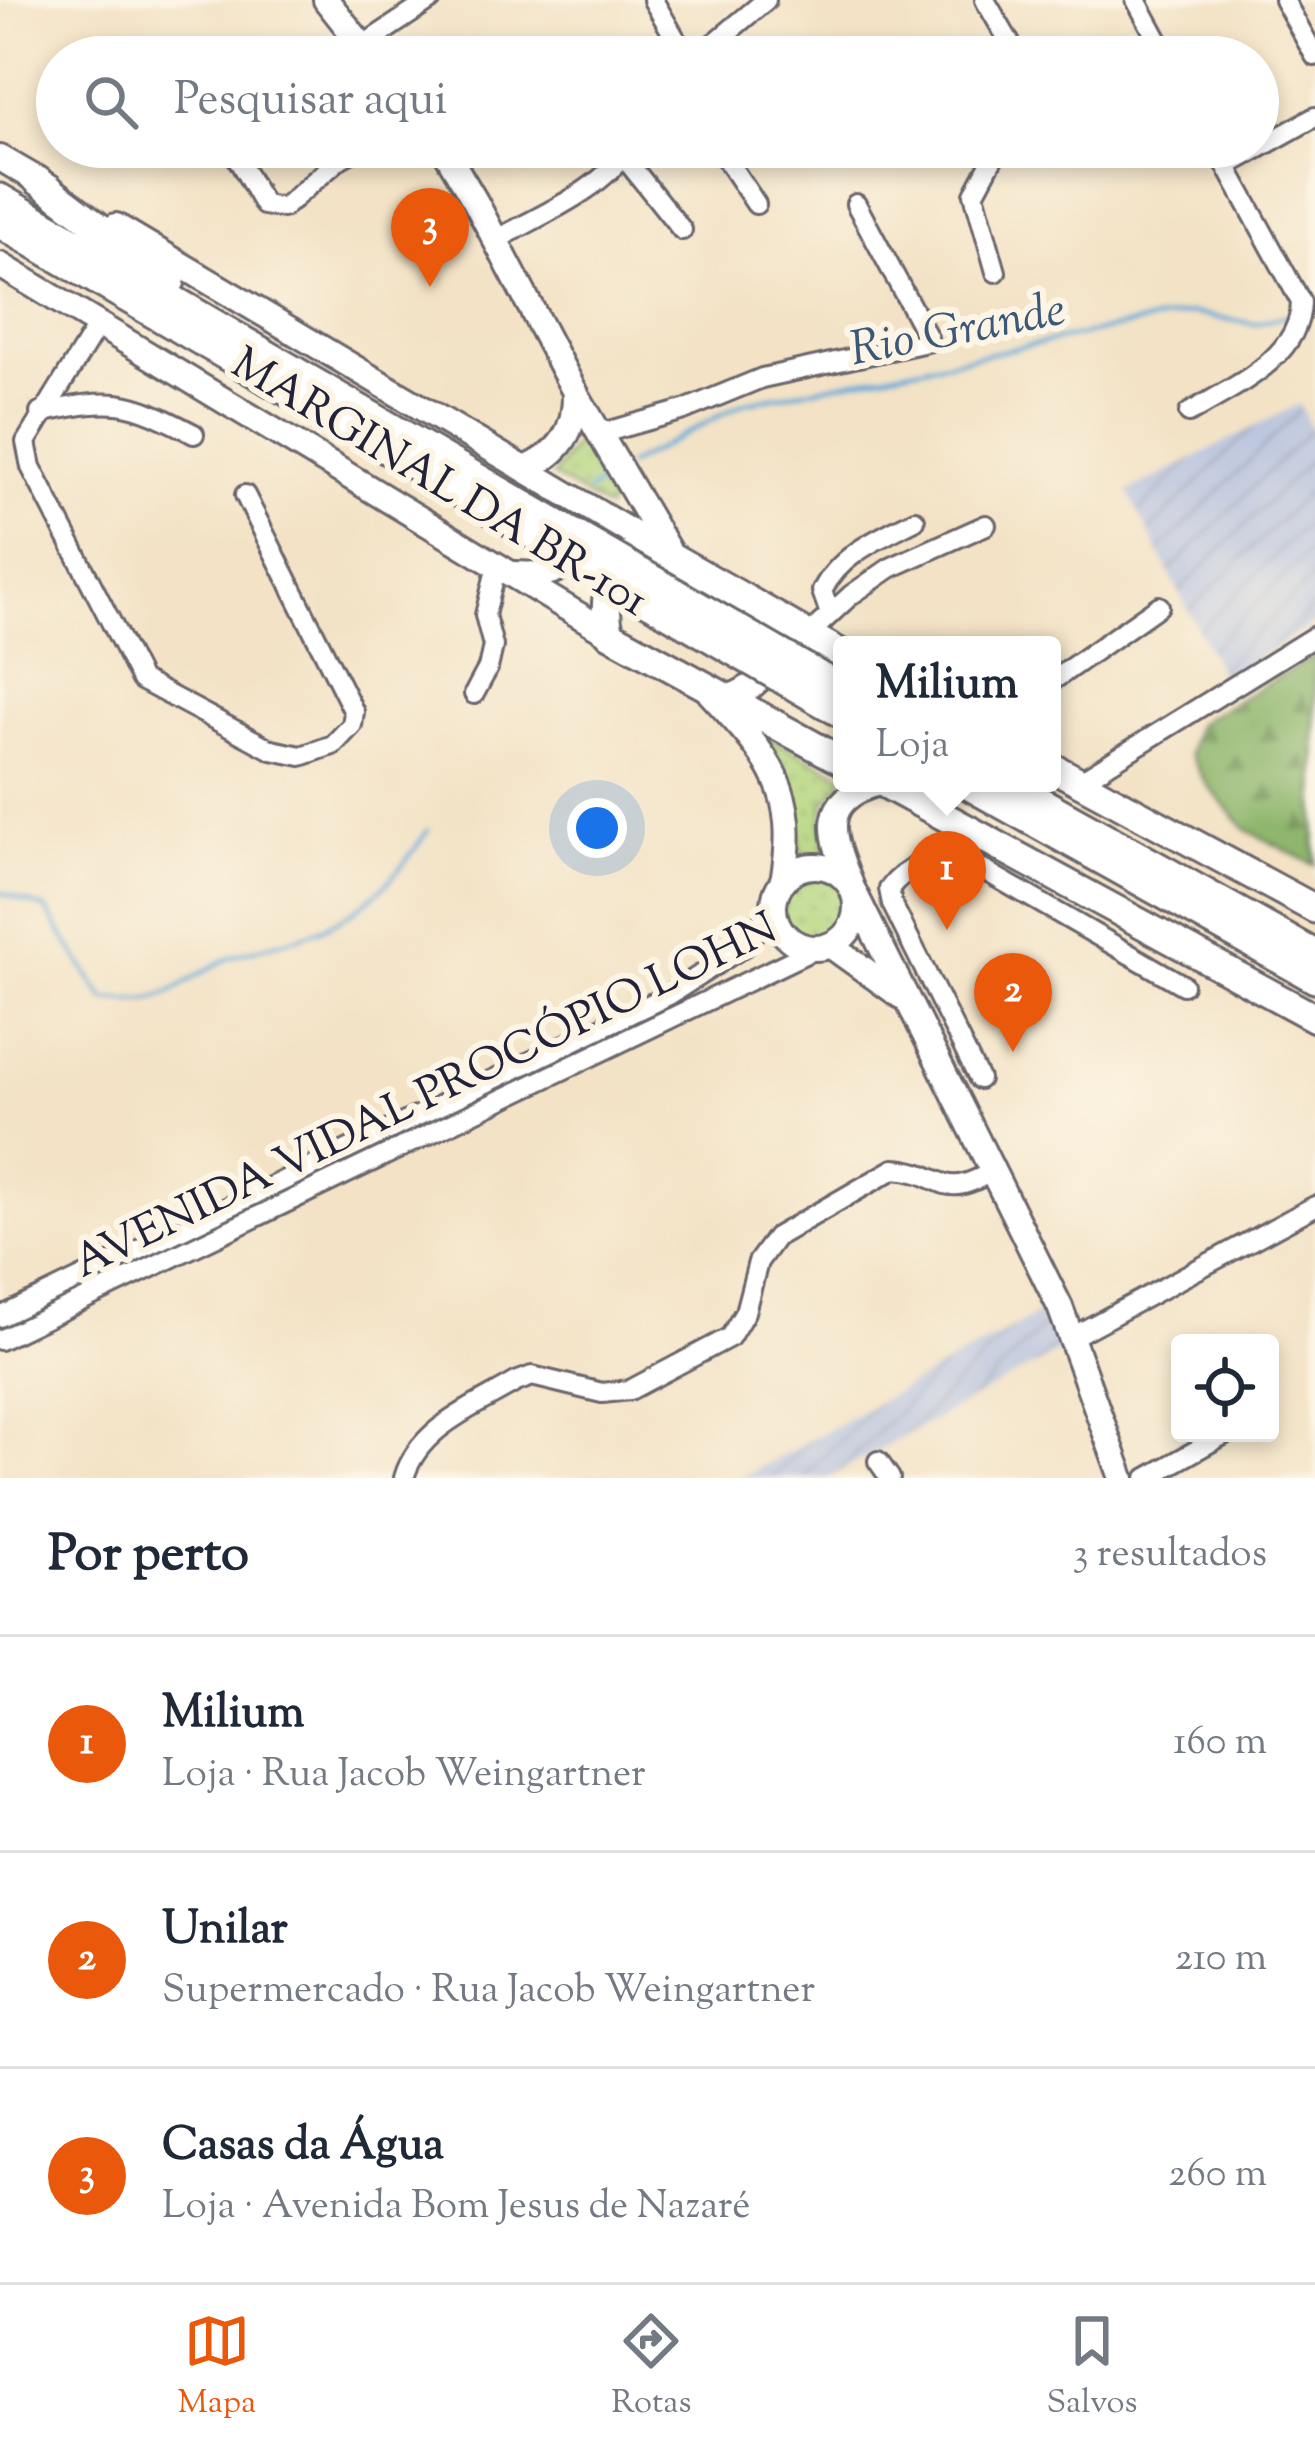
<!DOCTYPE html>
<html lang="pt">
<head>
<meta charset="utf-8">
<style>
	body { margin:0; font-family:"Sorts Mill Goudy",serif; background:#f6f6f7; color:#1f2937 }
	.controls { position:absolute; right:36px; bottom:36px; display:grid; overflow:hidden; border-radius:12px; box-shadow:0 6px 18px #0003 }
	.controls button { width:108px; height:108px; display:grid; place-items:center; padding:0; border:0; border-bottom:3px solid #e0e1e3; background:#fff; color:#1f2937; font:60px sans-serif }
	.you { position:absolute; left:597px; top:828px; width:42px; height:42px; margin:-30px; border:9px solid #fff; border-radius:50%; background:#1a73e8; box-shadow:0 0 0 18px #1a73e833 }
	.badge { display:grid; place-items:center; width:78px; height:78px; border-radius:50%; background:#ea580c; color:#fff; font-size:39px; font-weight:700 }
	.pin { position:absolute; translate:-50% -99px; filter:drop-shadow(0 3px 6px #0008) }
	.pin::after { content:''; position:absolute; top:63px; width:42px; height:36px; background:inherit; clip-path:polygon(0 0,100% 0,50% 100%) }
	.popup { position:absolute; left:833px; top:636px; width:228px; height:156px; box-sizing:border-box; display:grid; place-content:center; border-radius:12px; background:#fff; filter:drop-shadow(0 3px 9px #0005); font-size:39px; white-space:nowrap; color:#747a83 }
	.popup b { font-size:45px; color:#1f2937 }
	.popup::after { content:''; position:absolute; left:50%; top:100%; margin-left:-24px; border:24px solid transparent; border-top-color:#fff }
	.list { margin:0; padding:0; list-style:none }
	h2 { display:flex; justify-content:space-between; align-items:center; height:156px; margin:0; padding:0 48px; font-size:51px }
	h2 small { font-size:39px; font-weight:400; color:#747a83 }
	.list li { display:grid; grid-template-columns:78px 1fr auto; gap:36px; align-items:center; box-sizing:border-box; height:216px; padding:0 48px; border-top:3px solid #e0e1e3 }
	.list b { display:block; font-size:45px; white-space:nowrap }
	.list p { margin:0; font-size:39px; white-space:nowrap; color:#747a83 }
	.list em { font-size:39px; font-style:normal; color:#747a83 }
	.icon { flex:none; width:66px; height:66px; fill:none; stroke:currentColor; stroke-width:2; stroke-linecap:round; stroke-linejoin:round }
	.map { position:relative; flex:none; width:1315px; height:1478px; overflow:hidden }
	.search { position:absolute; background:#fff; box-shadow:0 6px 18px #0003; left:36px; right:36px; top:36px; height:132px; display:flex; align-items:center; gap:30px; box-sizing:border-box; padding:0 42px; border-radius:66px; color:#747a83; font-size:45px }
	.sheet { height:804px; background:#fff }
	nav { display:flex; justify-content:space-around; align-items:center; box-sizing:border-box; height:168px; border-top:3px solid #e0e1e3; background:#fff; font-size:33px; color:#747a83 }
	nav a { display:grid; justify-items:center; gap:6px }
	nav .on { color:#ea580c }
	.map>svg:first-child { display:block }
	.industrial { fill:url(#industrial-furrows) }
	.grass { fill:url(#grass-dots); stroke:#6a7c5c; stroke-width:3 }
	.forest { fill:url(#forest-firs); stroke:#586c54; stroke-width:3 }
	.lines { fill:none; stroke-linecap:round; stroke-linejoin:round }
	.stream { stroke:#61aad8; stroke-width:4.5 }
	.minor-casing { stroke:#6b656b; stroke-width:24 }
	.major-casing { stroke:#6b656b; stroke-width:30 }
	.highway-casing { stroke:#6b656b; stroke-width:33 }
	.minor { stroke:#fff; stroke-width:18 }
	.major { stroke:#fff; stroke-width:24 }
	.highway { stroke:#fff; stroke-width:27 }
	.highway-bridge-casing { stroke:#6b656b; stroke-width:33; stroke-linecap:butt }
	.highway-bridge { stroke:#fff; stroke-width:27 }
	.labels { text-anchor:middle; stroke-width:12; stroke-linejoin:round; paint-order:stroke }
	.street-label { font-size:45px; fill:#22223b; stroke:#fcf5e5 }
	.water-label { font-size:48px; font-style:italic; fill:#3b587a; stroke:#fcf5e5 }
</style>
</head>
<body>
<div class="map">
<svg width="1315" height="1478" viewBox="0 0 1315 1478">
	<defs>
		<pattern id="industrial-furrows" width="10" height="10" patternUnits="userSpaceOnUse" patternTransform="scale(3)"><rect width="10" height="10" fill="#bac4de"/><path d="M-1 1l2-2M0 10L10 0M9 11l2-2" fill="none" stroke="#a0a8bf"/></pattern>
		<pattern id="grass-dots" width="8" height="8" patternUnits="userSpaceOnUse" patternTransform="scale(3)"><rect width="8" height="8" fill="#b3d57d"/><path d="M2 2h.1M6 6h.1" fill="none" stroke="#9ab76d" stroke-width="1.8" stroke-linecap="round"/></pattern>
		<pattern id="forest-firs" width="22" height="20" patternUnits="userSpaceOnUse" patternTransform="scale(3)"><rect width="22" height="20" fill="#8eb66c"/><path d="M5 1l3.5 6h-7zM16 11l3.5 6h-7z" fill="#74945a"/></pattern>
	</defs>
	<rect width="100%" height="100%" fill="#fcf5e5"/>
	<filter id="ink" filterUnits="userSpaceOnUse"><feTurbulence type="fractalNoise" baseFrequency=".00833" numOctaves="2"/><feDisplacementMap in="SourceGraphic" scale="24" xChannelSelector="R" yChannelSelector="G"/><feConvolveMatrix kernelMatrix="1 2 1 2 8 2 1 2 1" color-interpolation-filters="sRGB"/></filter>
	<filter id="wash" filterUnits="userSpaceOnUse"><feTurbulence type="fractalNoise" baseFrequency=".004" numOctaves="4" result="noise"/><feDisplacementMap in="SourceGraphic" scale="48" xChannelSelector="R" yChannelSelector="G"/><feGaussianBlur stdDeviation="2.7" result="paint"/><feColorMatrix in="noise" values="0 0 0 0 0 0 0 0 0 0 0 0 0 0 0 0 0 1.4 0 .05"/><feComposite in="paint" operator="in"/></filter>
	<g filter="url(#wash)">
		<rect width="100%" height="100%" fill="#f3e2c5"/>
		<g class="industrial">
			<polygon points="1299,404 1315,435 1315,623 1223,679 1128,492"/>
			<polygon points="1049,1308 1066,1348 827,1478 741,1478"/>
		</g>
		<g class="grass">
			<path d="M 580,437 C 599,459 620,480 607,509 L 553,476 Z"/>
			<path d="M 765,736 L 842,775 L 842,783 L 824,803 L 823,832 L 830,859 L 814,856 L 802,860 C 799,813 786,777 765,736 Z"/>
			<circle cx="813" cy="907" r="32"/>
		</g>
		<polygon class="forest" points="1315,656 1315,865 1245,829 1205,782 1189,753 1197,724"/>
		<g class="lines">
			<g class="stream">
				<polyline points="628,465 743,403 1191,313 1255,324 1292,314"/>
				<polyline points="588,491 603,482"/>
				<path d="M 0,892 L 46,909 L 104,999 C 172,1006 168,989 223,961 C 254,946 290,943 321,929 C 373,905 397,876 428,830"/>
			</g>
		</g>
	</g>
	<g filter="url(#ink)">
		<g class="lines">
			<defs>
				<g id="minor">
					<polyline points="653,0 686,57"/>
					<polyline points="985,0 1018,57"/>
					<polyline points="1136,0 1167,57"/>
					<polyline points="1284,0 1315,56"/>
					<polyline points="362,46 431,0"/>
					<polyline points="698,57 766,0"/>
					<polyline points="231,147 264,205 283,208 341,158 361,147"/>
					<polyline points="718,147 756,204"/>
					<polyline points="756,147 759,153"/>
					<polyline points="623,156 682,230"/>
					<polyline points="1227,166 1315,117"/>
					<path d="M 496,240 C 540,215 602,191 629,147"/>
					<polyline points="996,272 974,194 999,147"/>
					<polyline points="99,323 26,442 31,467 141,680 272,750 301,756 333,745 352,725 354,712 245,495"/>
					<path d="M 40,413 C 114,397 127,399 194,434"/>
					<path d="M 1189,413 C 1232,387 1300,359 1301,302 L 1216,147"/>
					<polyline points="599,434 684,410 762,378 927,342 928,338 856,204"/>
					<path d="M 830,614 L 822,591 C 840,554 880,538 915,520"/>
					<polyline points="808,635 851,595 890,568 986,525"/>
					<polyline points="1052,681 1159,606"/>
					<polyline points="474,694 488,668 493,646 485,615 497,565"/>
					<polyline points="1079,782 1315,636"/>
					<path d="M 979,1079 L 892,904 L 889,889 C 904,868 937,854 961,857 L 1183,985"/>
					<polyline points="0,1317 669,995 745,946 773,906"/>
					<polyline points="1072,1337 1315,1206"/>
					<polyline points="0,1340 817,948"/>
					<polyline points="878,1461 890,1478"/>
					<path d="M 404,1478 C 418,1428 474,1407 516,1382 L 532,1376 L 602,1393 L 630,1390 L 730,1337 L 745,1312 L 758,1262 L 776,1237 L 894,1169 C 946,1172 937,1203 993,1171"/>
					<polyline points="1147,1478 1227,1433"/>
				</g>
				<g id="major">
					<polyline points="326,0 371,57"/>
					<polyline points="443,147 475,201 575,392 671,555"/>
					<polyline points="0,158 50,187"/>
					<polyline points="116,226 669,555"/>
					<polyline points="0,265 610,634"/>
					<path d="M 525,469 C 560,454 576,431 575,392"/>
					<path d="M 515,574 C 544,576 566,574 579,544"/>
					<path d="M 710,693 C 769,757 800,790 783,881"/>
					<path d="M 724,699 C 769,685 783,654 767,611"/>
					<path d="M 879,783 C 814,801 833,839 852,888 L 1060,1307 L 1122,1478"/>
					<circle cx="815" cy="907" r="41"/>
					<polyline points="830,945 901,996"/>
				</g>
				<g id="highway">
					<polyline points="37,180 171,281"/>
					<polyline points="0,198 488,484"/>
					<polyline points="0,224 478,503"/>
					<path d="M 842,654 L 672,557 L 642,553 L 624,557 C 607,580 602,605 610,634 L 842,761"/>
					<polyline points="1052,767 1315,909"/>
					<polyline points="883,783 1315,1018"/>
					<polyline points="964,783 1315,979"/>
					<polyline points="1008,783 1315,954"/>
				</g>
			</defs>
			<use href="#minor" class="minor-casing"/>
			<use href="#major" class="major-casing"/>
			<use href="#highway" class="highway-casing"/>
			<use href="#minor" class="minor"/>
			<use href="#major" class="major"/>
			<use href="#highway" class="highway"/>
			<defs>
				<g id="highway-bridge">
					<polyline points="488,484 842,689"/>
					<polyline points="478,503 842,714"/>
				</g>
			</defs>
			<use href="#highway-bridge" class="highway-bridge-casing"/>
			<use href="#highway-bridge" class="highway-bridge"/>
		</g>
	</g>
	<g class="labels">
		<g class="street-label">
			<text transform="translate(441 480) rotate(31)" y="16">MARGINAL DA BR-101</text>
			<text transform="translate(424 1093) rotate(-26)" y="16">AVENIDA VIDAL PROCÓPIO LOHN</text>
		</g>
		<g class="water-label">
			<text transform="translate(957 327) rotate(-11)" y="17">Rio Grande</text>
		</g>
	</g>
</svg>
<div class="controls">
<button><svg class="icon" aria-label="locate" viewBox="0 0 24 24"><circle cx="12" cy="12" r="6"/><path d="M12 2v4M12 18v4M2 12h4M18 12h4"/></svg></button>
</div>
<div class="you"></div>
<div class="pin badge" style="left:947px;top:930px">1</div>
<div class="popup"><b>Milium</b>Loja</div>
<div class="pin badge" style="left:1013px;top:1052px">2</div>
<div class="pin badge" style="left:430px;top:287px">3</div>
<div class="search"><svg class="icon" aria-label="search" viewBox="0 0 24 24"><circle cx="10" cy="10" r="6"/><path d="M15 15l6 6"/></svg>Pesquisar aqui</div>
</div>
<section class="sheet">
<h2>Por perto<small>3 resultados</small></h2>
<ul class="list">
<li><span class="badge">1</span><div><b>Milium</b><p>Loja · Rua Jacob Weingartner</p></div><em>160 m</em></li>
<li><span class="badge">2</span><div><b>Unilar</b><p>Supermercado · Rua Jacob Weingartner</p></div><em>210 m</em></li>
<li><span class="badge">3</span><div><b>Casas da Água</b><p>Loja · Avenida Bom Jesus de Nazaré</p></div><em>260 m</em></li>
</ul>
</section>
<nav>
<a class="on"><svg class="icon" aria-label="map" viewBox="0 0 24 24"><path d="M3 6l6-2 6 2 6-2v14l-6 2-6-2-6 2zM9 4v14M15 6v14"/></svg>Mapa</a>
<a><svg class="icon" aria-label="directions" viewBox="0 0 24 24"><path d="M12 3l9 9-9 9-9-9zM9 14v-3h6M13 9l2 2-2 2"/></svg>Rotas</a>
<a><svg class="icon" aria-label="saved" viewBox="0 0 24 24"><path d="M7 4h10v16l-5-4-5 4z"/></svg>Salvos</a>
</nav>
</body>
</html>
